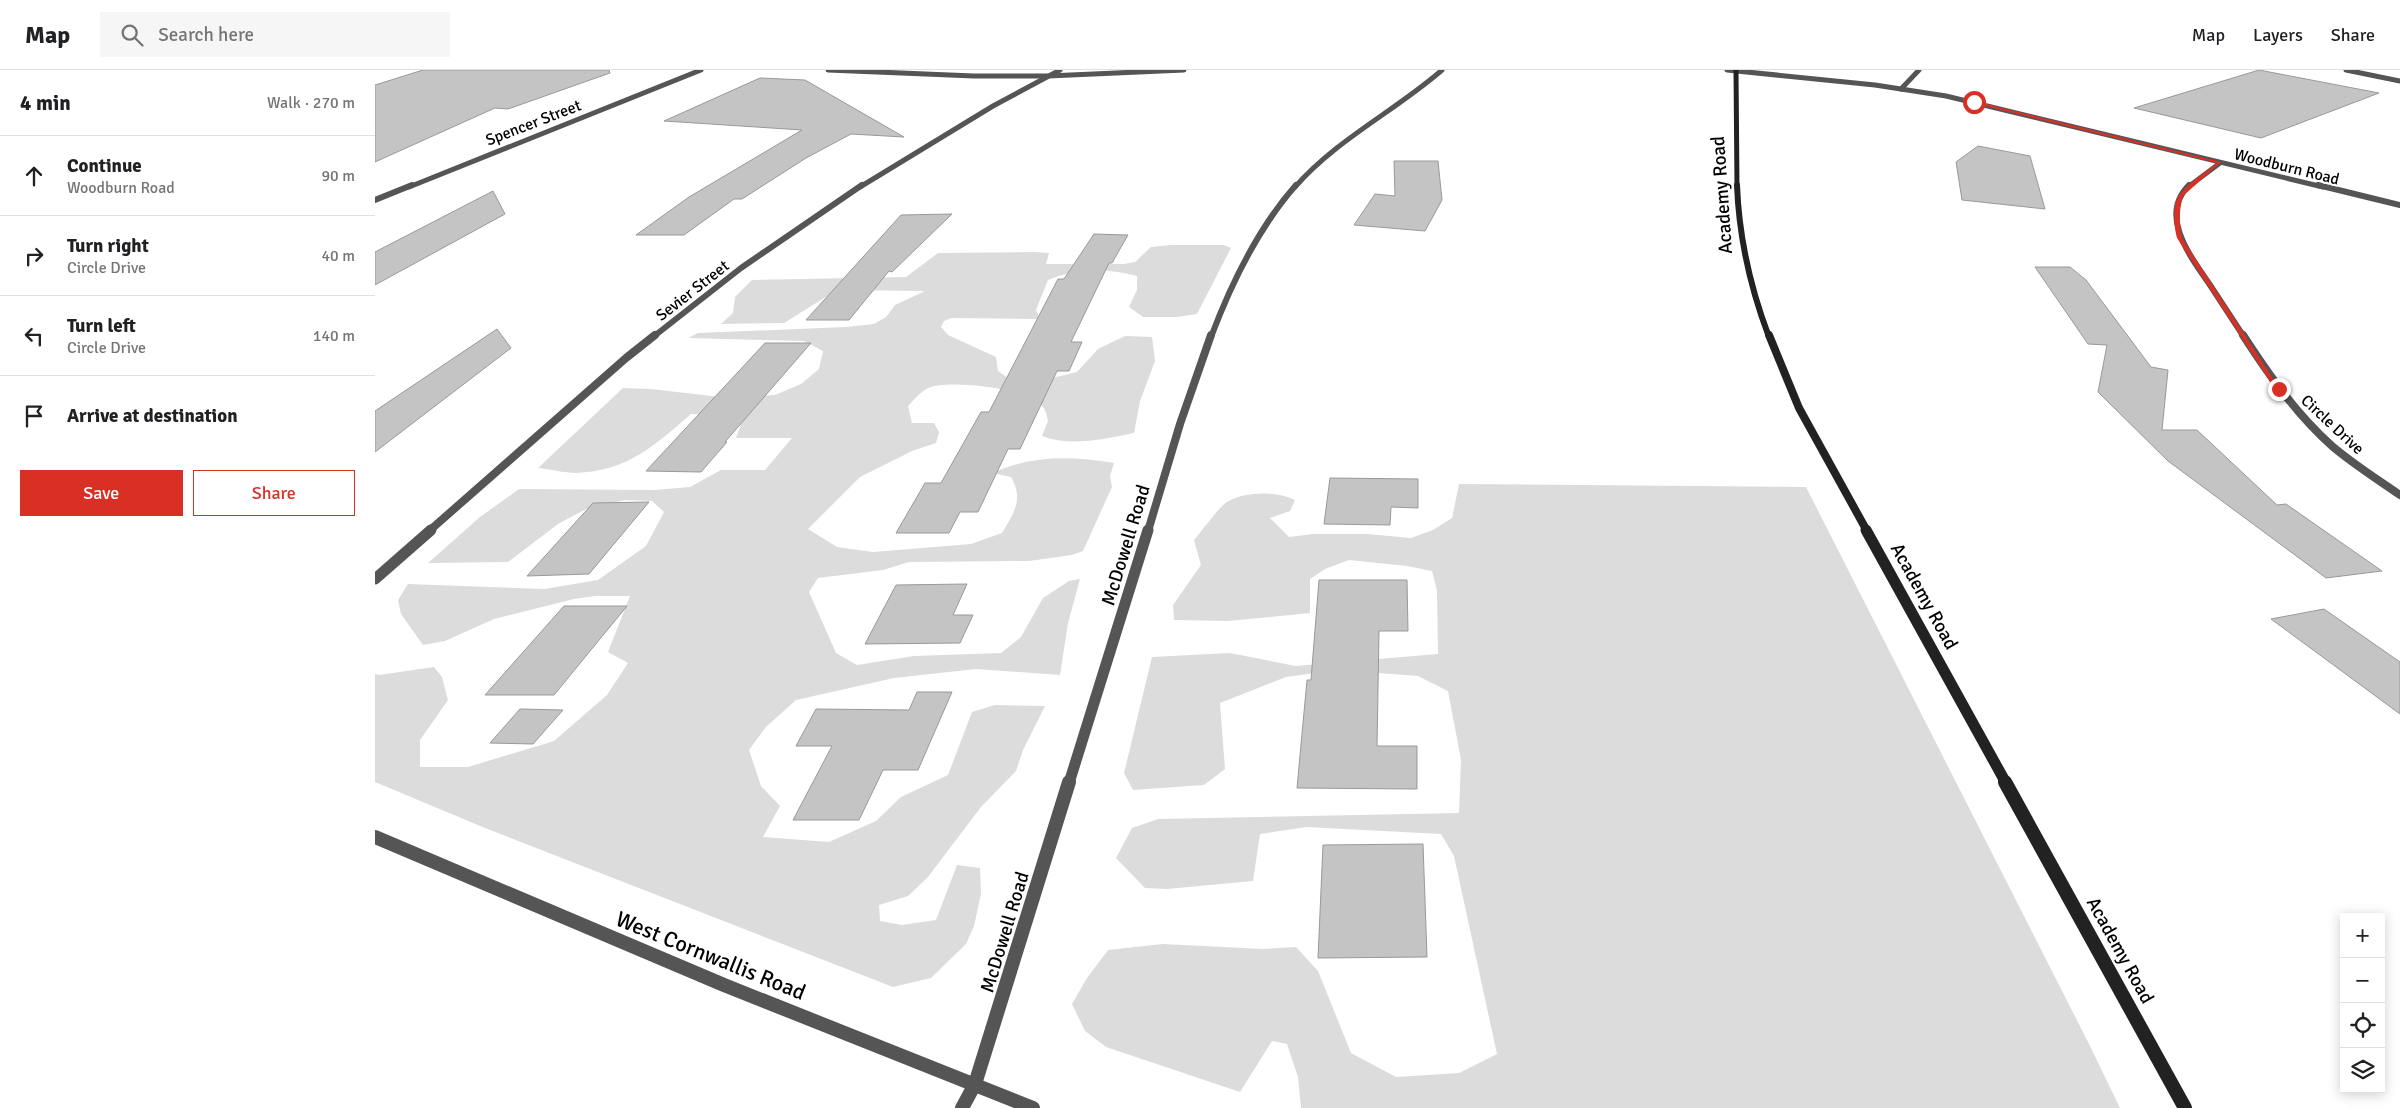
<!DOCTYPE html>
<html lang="en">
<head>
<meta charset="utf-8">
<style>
	body { margin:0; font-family:Signika,sans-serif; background:#f6f6f6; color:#202124 }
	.controls { position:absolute; right:15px; bottom:15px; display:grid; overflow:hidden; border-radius:0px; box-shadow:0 2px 12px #0003 }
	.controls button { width:45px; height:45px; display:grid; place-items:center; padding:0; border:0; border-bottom:1px solid #e0e0e0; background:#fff; color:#202124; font:25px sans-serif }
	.stop { position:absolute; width:15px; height:15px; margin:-11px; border:4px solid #d93025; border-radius:50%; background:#fff }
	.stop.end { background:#d93025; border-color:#fff; box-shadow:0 1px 5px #0008 }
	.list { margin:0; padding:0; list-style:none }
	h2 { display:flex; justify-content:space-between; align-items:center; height:65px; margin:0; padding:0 20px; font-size:21px }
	h2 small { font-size:16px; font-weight:400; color:#757577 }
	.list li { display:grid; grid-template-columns:32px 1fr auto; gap:15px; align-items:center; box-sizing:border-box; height:80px; padding:0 20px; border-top:1px solid #e0e0e0 }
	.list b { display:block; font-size:19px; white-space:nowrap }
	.list p { margin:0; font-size:16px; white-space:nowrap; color:#757577 }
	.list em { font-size:16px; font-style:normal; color:#757577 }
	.actions { display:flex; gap:10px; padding:15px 20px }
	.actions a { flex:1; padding:11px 0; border:1px solid #d93025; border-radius:0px; text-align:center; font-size:18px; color:#d93025 }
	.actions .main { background:#d93025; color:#fff }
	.icon { flex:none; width:28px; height:28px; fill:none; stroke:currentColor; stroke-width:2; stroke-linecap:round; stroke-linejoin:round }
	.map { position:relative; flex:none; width:2025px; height:1038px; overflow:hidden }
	header { display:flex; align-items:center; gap:30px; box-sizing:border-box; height:70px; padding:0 25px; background:#fff; border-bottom:1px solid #e0e0e0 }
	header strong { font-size:24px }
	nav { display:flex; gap:28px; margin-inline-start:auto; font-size:18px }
	.search { width:350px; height:45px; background:#f6f6f6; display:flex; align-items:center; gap:12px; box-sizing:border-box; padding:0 18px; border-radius:0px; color:#757577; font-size:19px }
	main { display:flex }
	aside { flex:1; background:#fff }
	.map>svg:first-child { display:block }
	.green { fill:#dcdcdc }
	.building { fill:#c4c4c4; stroke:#999 }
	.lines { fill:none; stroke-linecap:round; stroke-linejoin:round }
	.service { stroke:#555; stroke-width:5 }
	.minor-far4 { stroke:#555; stroke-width:5 }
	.minor-far3 { stroke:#555; stroke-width:6 }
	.minor-far2 { stroke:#555; stroke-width:8 }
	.minor-far1 { stroke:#555; stroke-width:11 }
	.minor { stroke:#555; stroke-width:14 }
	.tertiary { stroke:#555; stroke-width:14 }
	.secondary-far4 { stroke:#222; stroke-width:5 }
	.secondary-far3 { stroke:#222; stroke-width:6 }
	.secondary-far2 { stroke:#222; stroke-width:8 }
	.secondary-far1 { stroke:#222; stroke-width:11 }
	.secondary { stroke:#222; stroke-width:14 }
	.route { fill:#d93025 }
	.labels { text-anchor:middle; stroke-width:4; stroke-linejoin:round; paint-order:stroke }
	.far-street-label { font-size:16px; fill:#000; stroke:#fff }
	.street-label { font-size:19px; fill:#000; stroke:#fff }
	.near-street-label { font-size:22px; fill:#000; stroke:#fff }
</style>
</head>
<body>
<header>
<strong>Map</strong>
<div class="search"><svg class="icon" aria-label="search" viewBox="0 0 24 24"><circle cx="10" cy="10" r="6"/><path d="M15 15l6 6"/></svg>Search here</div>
<nav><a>Map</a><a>Layers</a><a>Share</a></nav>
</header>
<main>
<aside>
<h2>4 min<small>Walk · 270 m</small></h2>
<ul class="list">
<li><svg class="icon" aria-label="ahead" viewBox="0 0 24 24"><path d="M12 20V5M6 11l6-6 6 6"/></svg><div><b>Continue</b><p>Woodburn Road</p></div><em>90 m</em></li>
<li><svg class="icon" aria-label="right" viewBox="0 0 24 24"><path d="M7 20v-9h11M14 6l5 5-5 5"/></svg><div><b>Turn right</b><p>Circle Drive</p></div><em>40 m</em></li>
<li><svg class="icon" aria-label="left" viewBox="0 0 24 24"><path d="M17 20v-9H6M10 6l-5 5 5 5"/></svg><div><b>Turn left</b><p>Circle Drive</p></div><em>140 m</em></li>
<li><svg class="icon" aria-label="arrive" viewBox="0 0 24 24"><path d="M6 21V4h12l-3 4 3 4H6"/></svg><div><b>Arrive at destination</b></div></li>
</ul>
<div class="actions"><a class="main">Save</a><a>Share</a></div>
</aside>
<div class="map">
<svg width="2025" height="1038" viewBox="0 0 2025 1038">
	<rect width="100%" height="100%" fill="#fff"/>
	<g class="green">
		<path d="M 796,175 L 849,175 L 856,178 L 822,244 L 802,247 L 768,247 L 754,237 L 762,220 L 762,206 C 735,198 700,198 673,210 L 661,240 L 665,249 L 576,248 L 569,251 L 566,257 L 573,265 L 621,287 L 623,301 L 633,308 L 677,308 L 702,302 L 723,279 L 750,266 L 777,267 L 780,291 L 765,331 L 759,363 C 730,369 695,377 667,366 L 673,351 C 672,347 671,340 668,337 C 654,318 574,309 553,318 C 545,322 539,330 533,336 L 537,353 L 559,353 L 564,362 L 561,373 L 537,381 L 485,407 L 433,459 L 462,477 L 498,482 L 596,474 L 627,463 C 639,443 649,429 636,407 L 617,403 C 658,385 695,386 739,393 L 735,406 L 737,417 L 708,481 L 697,485 L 654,491 L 534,492 L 508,500 L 443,508 L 434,522 L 461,583 L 482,595 L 539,586 L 626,583 L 646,567 L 668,528 L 694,511 L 705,509 L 693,553 L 685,605 L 601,599 L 519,608 L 421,630 L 391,657 L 374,680 L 386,716 L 405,736 L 388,767 L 454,772 L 501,751 L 526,727 L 573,705 L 597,642 L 620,635 L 670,636 L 648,680 L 641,701 L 606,737 L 553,807 L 533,826 L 504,835 L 505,851 L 527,855 L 561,850 L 582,795 L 605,798 L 606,824 L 599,856 L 591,874 L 556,908 L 518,917 L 110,758 L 0,712 L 0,604 L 4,605 L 59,597 L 67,607 L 73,630 L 45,670 L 45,697 L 93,697 L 179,671 L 232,625 L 253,593 L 233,582 L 255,526 L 220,526 L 199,529 L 119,549 L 70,571 L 48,575 L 26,544 L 23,530 L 33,514 L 169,519 L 223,510 L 271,476 L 289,442 L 277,431 L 250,430 L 211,439 L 183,454 L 133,492 L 53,493 L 105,447 L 144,419 L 280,420 L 315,417 L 346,400 L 390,400 L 417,368 L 361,368 L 369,346 L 316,344 C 279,376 252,401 201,403 C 189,403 175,399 163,398 L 248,318 L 276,319 L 354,328 L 400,325 L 426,314 L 444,299 L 448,281 L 429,271 L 313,268 L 323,263 L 471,257 L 499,254 L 511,247 L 520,235 L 550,221 L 462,220 L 409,253 L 346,254 L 358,243 L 360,227 L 377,210 L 531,207 L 563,183 L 660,182 L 674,183 L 671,194 L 749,194 L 760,192 L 776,177 Z"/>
		<path d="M 1084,414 L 1431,417 L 1714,974 L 1745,1038 L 926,1038 L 923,1007 L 912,974 L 897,971 L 865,1022 L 731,977 L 710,961 L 697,934 L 712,908 L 733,880 L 788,874 L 888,879 L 921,877 L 943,901 L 976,983 L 1021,1007 L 1084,1003 L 1122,984 L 1079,786 L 1066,764 L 931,757 L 885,764 L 878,811 L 792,819 L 770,818 L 741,788 L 757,758 L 783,749 L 1084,743 L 1086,690 L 1073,621 L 1043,606 L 963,600 L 911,607 L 845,633 L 850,699 L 829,715 L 758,720 L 749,703 L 777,587 L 855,583 L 921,596 L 1063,584 L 1062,521 L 1057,501 L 1032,496 L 974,490 L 950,499 L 935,509 L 935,543 L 853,551 L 799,550 L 798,535 L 826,495 L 819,470 C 828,460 842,439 852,432 C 870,421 902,421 920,430 L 915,441 L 895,448 L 914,467 L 938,464 L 992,464 L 1036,468 L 1058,460 L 1077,448 Z"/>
	</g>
	<g class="building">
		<polygon points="48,0 234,0 235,3 133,39 120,38 0,92 0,15"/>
		<polygon points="1884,0 2004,23 1886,68 1759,38"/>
		<polygon points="385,8 430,10 529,67 476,64 431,88 367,129 359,129 309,165 261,165 314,127 427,60 289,51"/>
		<polygon points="1603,76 1655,86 1670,139 1587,130 1581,92"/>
		<polygon points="1019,91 1063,91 1067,130 1050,161 979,155 1000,124 1020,126"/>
		<polygon points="118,121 130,144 0,215 0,182"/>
		<polygon points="577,144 517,202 514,201 474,250 431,250 526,145"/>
		<polygon points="719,164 753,165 737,193 734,193 696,272 707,272 694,301 682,301 645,379 633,379 603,442 585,442 574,463 521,463 550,413 566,413 606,342 614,342 683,209 689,209"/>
		<polygon points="1660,197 1695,197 1711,210 1776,297 1793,300 1787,360 1822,360 1902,435 1911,434 2007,501 1951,508 1793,391 1723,322 1732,275 1713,274"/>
		<polygon points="122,259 136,278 0,382 0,341"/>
		<polygon points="390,273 436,273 350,372 352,372 326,402 271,401"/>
		<polygon points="955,408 1043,409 1043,438 1016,437 1015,455 949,454"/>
		<polygon points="274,432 214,504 152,506 218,433"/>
		<polygon points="944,510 1032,510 1033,561 1004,561 1002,676 1042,676 1042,719 922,718 932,610 936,610"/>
		<polygon points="592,514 578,545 598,545 585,573 490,574 521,515"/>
		<polygon points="189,536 252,536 179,625 110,625"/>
		<polygon points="1949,539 2025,592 2025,644 1896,549"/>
		<polygon points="542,622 577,622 543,700 508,700 484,750 418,750 457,676 421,676 441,639 534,640"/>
		<polygon points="145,639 188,640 158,674 115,673"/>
		<polygon points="1048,774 1052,887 943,888 948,775"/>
	</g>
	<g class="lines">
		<polyline class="service" points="1526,19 1544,0"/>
		<g class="minor-far4">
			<polyline points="453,0 599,6 673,6 809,0"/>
			<polyline points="1352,0 1500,15 1571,26 1948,117"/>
			<polyline points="1971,0 2025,11"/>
			<polyline points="34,117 326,0"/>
			<polyline points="485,117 618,36 685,0"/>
			<path d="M 920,117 C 962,69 1020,41 1067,0"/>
			<polyline points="1813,117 1845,93"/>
		</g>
		<g class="minor-far3">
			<path d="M 1814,115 C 1783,146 1816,187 1835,215 C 1846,232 1858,250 1869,267"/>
			<polyline points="1943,115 2025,135"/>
			<polyline points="0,130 37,115"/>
			<polyline points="278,267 366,198 487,115"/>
			<path d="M 836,267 C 856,214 883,158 921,115"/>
		</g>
		<g class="minor-far2">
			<path d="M 1868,265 C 1894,305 1921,344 1957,376 C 1978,394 2002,409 2025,425"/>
			<polyline points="54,461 251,288 280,265"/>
			<polyline points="773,461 805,354 836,265"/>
		</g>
		<g class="minor-far1">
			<polyline points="0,509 56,460"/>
			<polyline points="694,713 773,460"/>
		</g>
		<polyline class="minor" points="587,1038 600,1014 694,712"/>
		<polyline class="tertiary" points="0,767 349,915 658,1038"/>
		<polyline class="secondary-far4" points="1361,0 1362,117"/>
		<path class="secondary-far3" d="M 1362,115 C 1364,168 1375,217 1394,267"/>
		<polyline class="secondary-far2" points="1394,265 1424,338 1492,461"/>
		<polyline class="secondary-far1" points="1491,460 1631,713"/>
		<polyline class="secondary" points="1630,712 1810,1038"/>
	</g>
	<path class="route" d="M 1599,31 L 1846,92 L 1808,126 C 1804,139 1804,155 1807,168 L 1906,321 L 1900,319 L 1802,168 C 1799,157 1797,134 1805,124 C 1813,113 1830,103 1842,93 L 1598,33 Z"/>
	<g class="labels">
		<g class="far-street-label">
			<text transform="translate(158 52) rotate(-21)" y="6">Spencer Street</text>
			<text transform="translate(1912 96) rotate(14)" y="6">Woodburn Road</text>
			<text transform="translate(317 220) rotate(-38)" y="6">Sevier Street</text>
			<text transform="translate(1958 354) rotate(43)" y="6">Circle Drive</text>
		</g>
		<g class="street-label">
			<text transform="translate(1346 125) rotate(-94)" y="7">Academy Road</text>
			<text transform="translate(750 475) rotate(-73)" y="7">McDowell Road</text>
			<text transform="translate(1550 526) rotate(61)" y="7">Academy Road</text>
			<text transform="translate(629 862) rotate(-73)" y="7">McDowell Road</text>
			<text transform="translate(1746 880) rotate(61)" y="7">Academy Road</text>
		</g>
		<g class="near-street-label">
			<text transform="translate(336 885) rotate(22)" y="8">West Cornwallis Road</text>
		</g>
	</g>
</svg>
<div class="controls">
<button>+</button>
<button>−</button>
<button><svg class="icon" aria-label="locate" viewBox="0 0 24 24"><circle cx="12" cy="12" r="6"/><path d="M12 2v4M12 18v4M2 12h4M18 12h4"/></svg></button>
<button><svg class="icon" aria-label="layers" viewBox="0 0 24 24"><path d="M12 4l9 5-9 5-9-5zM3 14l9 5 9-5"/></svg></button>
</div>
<div class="stop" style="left:1599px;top:32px"></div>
<div class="stop end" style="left:1904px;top:319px"></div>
</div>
</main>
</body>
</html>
